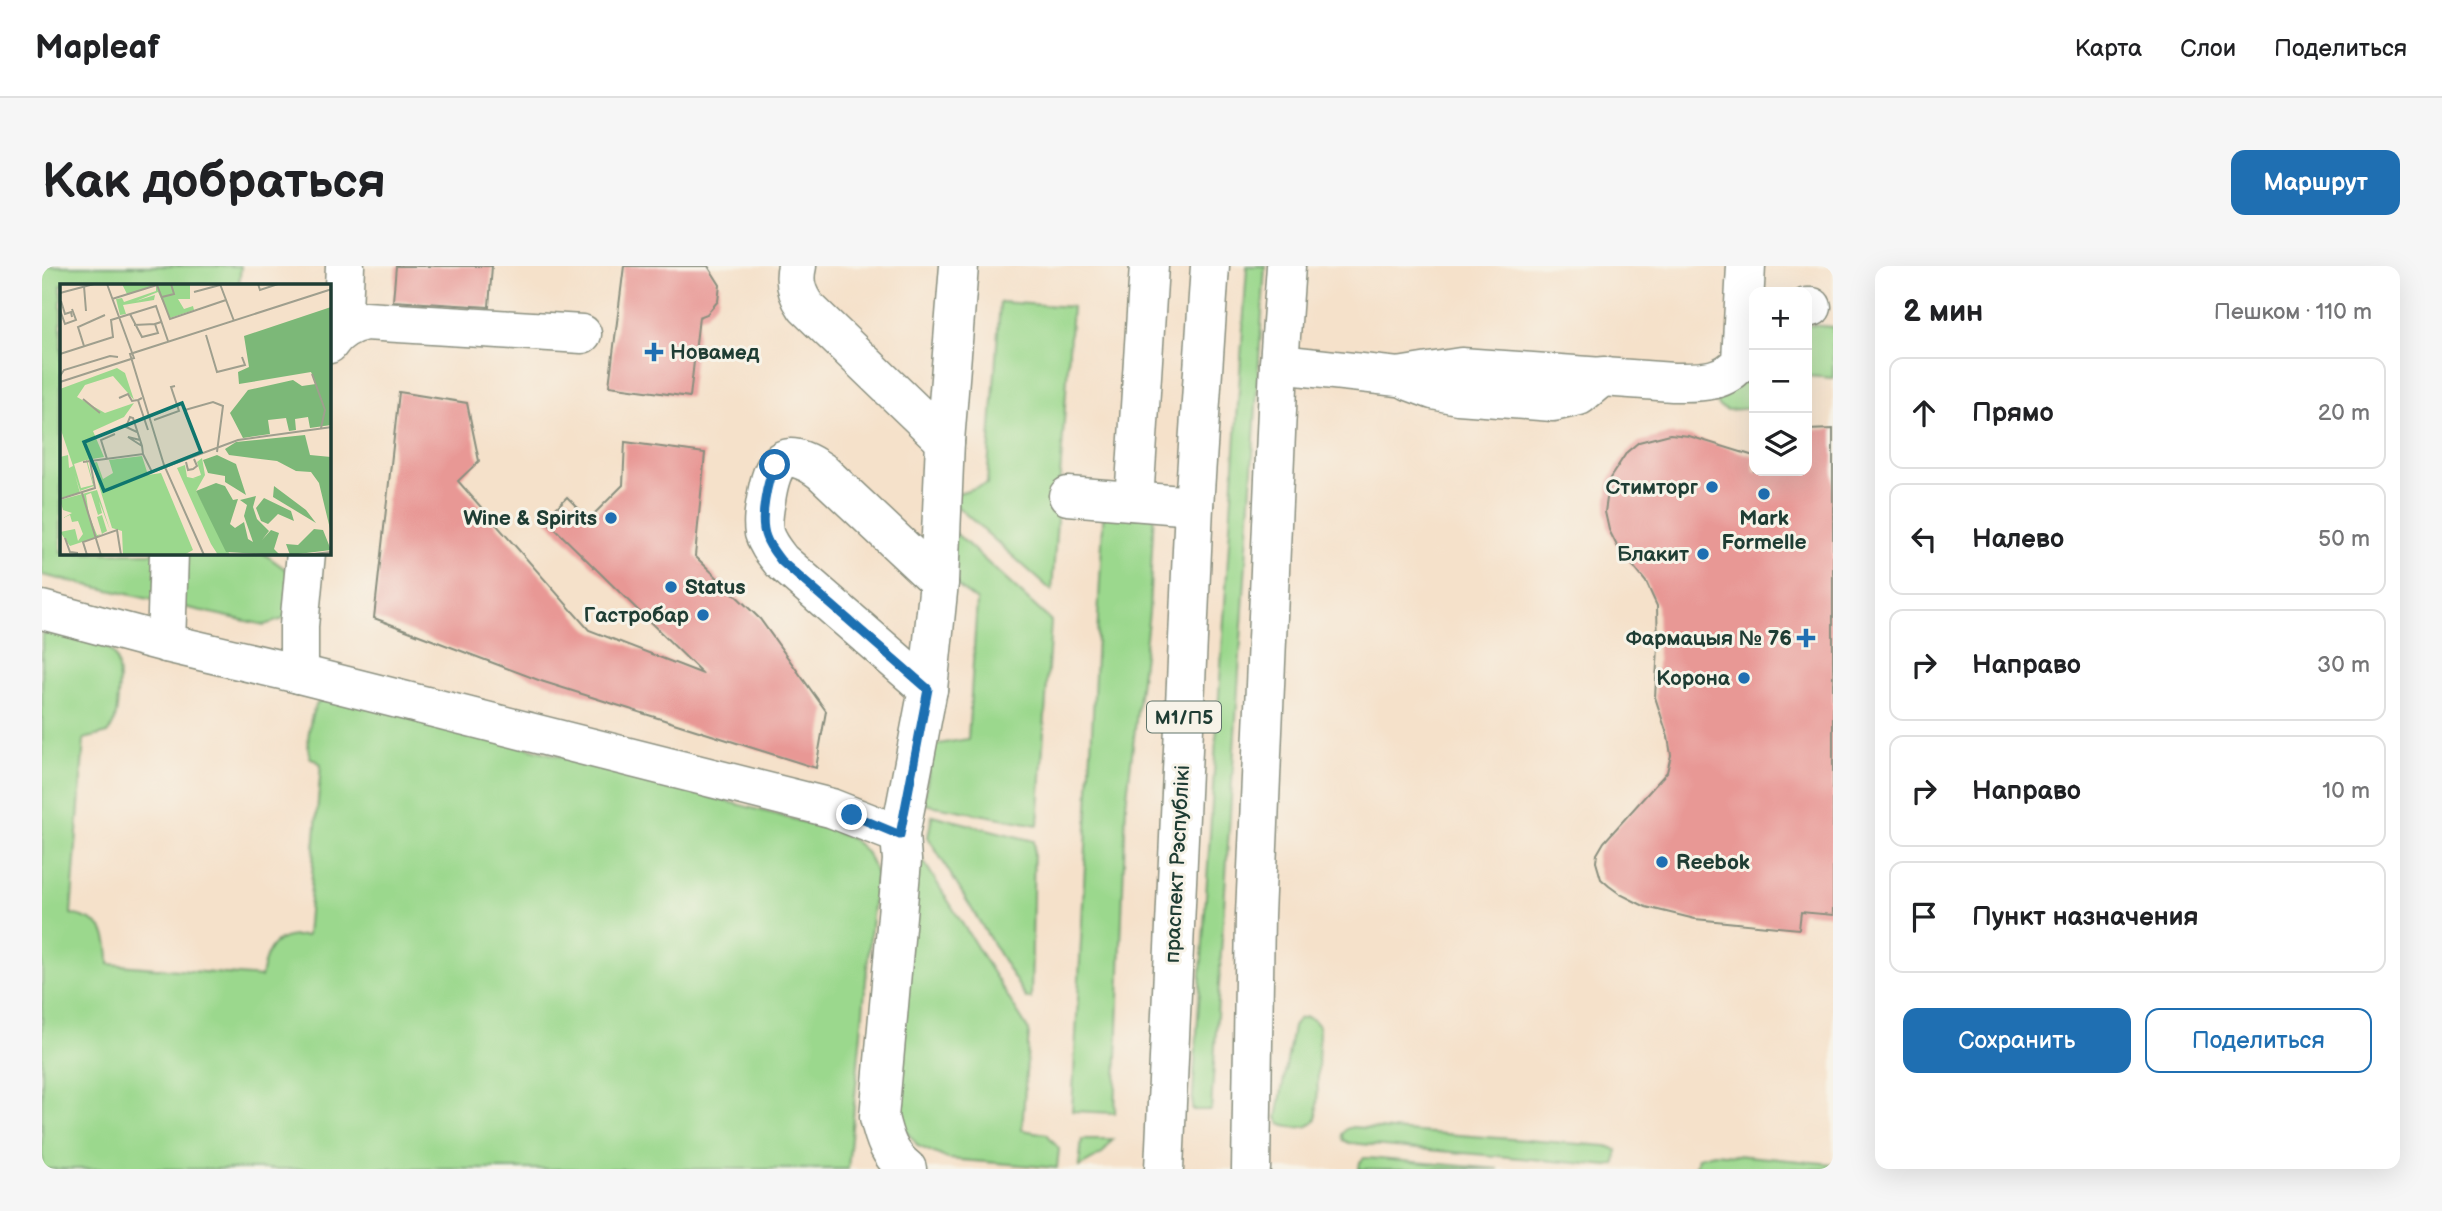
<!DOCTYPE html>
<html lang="ru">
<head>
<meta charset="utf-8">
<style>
	body { margin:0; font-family:"Balsamiq Sans",sans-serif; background:#f6f6f6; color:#202124 }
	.controls { position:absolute; right:21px; top:21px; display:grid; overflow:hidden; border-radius:14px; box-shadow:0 7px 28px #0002 }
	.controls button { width:63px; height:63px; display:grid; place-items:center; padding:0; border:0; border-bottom:2px solid #e0e0e0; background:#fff; color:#202124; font:35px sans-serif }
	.stop { position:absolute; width:21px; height:21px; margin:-16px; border:5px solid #1f6fb2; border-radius:50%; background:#fff }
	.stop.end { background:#1f6fb2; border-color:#fff; box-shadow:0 2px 7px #0008 }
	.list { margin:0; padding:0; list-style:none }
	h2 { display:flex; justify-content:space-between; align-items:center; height:91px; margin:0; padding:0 28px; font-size:30px }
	h2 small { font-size:23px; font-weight:400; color:#757577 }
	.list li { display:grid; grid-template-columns:46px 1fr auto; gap:21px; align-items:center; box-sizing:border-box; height:112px; margin:0 14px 14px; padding:0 14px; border:2px solid #e0e0e0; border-radius:14px }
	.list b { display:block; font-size:26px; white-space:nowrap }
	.list em { font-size:23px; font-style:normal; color:#757577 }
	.actions { display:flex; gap:14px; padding:21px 28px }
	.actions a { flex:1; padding:16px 0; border:2px solid #1f6fb2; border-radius:14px; text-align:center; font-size:24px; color:#1f6fb2 }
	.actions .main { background:#1f6fb2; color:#fff }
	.icon { flex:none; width:38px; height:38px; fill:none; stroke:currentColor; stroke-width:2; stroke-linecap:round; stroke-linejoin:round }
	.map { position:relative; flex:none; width:1791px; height:903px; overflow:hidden; border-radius:14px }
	header { display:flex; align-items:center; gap:42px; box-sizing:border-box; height:98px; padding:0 35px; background:#fff; border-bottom:2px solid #e0e0e0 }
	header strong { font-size:33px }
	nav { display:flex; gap:38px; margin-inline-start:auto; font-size:24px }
	.intro { display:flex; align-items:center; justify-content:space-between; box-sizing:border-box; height:168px; padding:0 42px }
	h1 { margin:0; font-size:49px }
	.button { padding:18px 32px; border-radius:14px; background:#1f6fb2; color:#fff; font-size:24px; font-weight:700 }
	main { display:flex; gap:42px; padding:0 42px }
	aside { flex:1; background:#fff; border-radius:14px; box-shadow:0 7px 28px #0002 }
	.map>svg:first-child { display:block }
	.green { fill:#9bd88d; stroke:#5d8a60; stroke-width:2 }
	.building { fill:#e89895 }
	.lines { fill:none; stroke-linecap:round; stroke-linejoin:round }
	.minor-casing { stroke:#8a8f7f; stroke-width:41 }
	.highway-casing { stroke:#8a8f7f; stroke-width:41 }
	.minor { stroke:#fff; stroke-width:38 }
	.highway { stroke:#fff; stroke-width:38 }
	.route { stroke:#1f6fb2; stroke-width:9 }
	.poi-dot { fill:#1f6fb2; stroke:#f7f3e8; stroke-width:2.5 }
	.labels { text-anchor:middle; stroke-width:6; stroke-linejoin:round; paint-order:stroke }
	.shield { fill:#f7f3e8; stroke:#60746a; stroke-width:2 }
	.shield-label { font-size:19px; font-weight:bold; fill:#1f3d34 }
	.poi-label { font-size:21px; font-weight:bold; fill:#1f3d34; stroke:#f7f3e8; text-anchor:end }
	.street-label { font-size:21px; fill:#1f3d34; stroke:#f7f3e8 }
	.inset-road { fill:none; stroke:#9f9f8e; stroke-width:2 }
	.view { fill:#0f766e; fill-opacity:0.15; stroke:#0f766e; stroke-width:3.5 }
	.inset-edge { fill:none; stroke:#1f3d34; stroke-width:3.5 }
</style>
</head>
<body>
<header>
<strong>Mapleaf</strong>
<nav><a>Карта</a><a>Слои</a><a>Поделиться</a></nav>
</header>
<div class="intro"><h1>Как добраться</h1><a class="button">Маршрут</a></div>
<main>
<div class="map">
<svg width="1791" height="903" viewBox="0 0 1791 903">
	<rect width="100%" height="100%" fill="#f7f3e8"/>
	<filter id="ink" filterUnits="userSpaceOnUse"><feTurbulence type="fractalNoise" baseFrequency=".0143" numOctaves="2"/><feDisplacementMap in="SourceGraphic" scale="14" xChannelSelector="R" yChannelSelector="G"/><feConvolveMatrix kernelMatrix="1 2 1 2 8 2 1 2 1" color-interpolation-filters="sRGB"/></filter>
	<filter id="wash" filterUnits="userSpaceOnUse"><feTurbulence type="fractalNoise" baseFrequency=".00686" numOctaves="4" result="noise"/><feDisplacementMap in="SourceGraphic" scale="28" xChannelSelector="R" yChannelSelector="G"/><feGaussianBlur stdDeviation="1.57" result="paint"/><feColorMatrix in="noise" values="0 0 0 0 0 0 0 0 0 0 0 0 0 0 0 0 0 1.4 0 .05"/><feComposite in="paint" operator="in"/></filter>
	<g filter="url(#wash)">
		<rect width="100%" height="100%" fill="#f5e1ca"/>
		<g class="green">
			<polygon points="0,0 199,0 197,19 19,19 19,287 221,287 250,308 245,352 222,359 0,309"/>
			<polygon points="1205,0 1223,0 1169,844 1150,844"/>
			<polygon points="958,36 1030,41 1010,325 910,236 913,228 945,218"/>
			<polygon points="1768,59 1791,61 1791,112 1765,110 1765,60"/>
			<polygon points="1712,109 1712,142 1686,144 1677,141 1672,131"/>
			<polygon points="1062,238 1112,242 1107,346 1084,538 1073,847 1030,845"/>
			<polygon points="909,263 1009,355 996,559 882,538 890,479 926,473 935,335 905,312"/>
			<path d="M 14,366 C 62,378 81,373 76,430 C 75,443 75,456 66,467 L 42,473 L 29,648 C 62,655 67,666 67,698 L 219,711 C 224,681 232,668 265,670 L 279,498 L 268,491 C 264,479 267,438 281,433 C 286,431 294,432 298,431 L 791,564 C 814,573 828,584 834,609 L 806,903 L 0,903 L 0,368 Z"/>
			<polygon points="890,549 992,575 989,733 984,732 886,571"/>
			<polygon points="874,583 987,765 980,864 1005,868 1017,883 1015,902 906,893 876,880 855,852"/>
			<path d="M 1264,751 L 1272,754 L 1277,760 L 1275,850 C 1270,866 1250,862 1238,857 L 1235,852 L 1251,761 L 1256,753 Z"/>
			<polygon points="1310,861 1565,880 1575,884 1574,898 1567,900 1307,877 1301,874 1300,868 1304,863"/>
			<polygon points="1040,873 1071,873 1060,888 1037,901"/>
			<polygon points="1672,887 1791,898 1791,903 1657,903 1654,901 1656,891"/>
			<polygon points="1322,892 1325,892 1457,903 1317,903 1318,896"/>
		</g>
		<g id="blocks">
			<g class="building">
				<polygon points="354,0 450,0 447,41 351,35"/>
				<polygon points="582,0 666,0 678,19 676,35 665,48 657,51 648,131 567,120"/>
				<polygon points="357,126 425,137 437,195 416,215 547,364 661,408 503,253 525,231 547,253 581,219 583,176 663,187 653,290 718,353 784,445 774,502 499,415 332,352"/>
				<polygon points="1791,163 1791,649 1759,646 1757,663 1653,653 1604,641 1578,628 1567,620 1559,613 1554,596 1555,588 1562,576 1625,506 1629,489 1626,471 1613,431 1616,381 1615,340 1604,316 1575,280 1567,264 1563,246 1568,212 1585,186 1597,176 1628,168 1647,170 1712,190 1712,205 1765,205 1765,164"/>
			</g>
		</g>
	</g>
	<g filter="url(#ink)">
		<use href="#blocks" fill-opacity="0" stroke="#8a8f7f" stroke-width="2"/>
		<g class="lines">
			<defs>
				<g id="minor">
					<path d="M 755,0 C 751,16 755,28 764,41 L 903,175"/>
					<polyline points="1765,41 1770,41"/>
					<polyline points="300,64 303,0"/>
					<path d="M 287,78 C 295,65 308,58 323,55 L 540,68"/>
					<path d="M 1237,98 L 1356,111 L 1419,101 L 1631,116 C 1657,116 1682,118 1699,95 L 1704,0"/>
					<polyline points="1367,115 1391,124 1416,129 1511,136 1537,130 1561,110"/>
					<polyline points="1026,230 1152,240"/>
					<polyline points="1092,235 1107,0"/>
					<path d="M 0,344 L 124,377 L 257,408 L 789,542 L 858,569 L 860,594 L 837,851 C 842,872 847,889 865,903"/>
					<polyline points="124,377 127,287"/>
					<polyline points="257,408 257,360 264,287"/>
					<path d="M 886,423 L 739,295 C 732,286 725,278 722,267 C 720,256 722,245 724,234 C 730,195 741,178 779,205 L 897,316"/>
					<polyline points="858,569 886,423 897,316 903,175 917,0"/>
				</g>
				<g id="highway">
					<polyline points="1122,903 1152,240 1168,0"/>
					<polyline points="1209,903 1213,649 1237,98 1244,0"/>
				</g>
			</defs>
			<use href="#minor" class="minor-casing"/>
			<use href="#highway" class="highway-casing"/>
			<use href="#minor" class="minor"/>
			<use href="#highway" class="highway"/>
		</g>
	</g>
	<g class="lines" filter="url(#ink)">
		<path class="route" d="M 733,199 C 725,215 717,254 724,271 C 727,280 733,287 739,295 L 886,423 L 858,569 L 810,549"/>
	</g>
	<g class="poi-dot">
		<path d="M608.5 75.5h7v7h7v7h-7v7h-7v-7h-7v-7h7z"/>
		<circle cx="1670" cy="221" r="7"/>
		<circle cx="1722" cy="228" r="7"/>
		<circle cx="569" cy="252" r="7"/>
		<circle cx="1661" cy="288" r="7"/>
		<circle cx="629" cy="321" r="7"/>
		<circle cx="661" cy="349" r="7"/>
		<path d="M1760.5 361.5h7v7h7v7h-7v7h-7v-7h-7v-7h7z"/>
		<circle cx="1702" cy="412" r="7"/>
		<circle cx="1620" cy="596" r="7"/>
	</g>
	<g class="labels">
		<rect class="shield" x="1105" y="435.5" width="74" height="31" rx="5"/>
		<g class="shield-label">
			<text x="1142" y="458">М1/П5</text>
		</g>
		<g class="poi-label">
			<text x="628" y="93" text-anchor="start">Новамед</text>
			<text x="1656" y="228">Стимторг</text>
			<text x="555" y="259">Wine &amp; Spirits</text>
			<text x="1722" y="259" text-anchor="middle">Mark<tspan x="1722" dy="24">Formelle</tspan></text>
			<text x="1647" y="295">Блакит</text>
			<text x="643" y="328" text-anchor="start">Status</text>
			<text x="647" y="356">Гастробар</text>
			<text x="1750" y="379">Фармацыя № 76</text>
			<text x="1688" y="419">Корона</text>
			<text x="1634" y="603" text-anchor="start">Reebok</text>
		</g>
		<g class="street-label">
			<text transform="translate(1135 598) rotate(-87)" y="7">праспект Рэспублікі</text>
		</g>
	</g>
	<g transform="translate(18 18)">
		<rect width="271" height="271" fill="#f5e1ca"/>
		<path d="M 62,0 L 130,0 L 130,15 L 118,15 L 124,25 L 133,22 L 134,26 L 110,34 L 98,8 L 76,17 L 95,11 L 94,16 L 63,21 L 66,30 L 60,31 L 56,15 L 62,14 L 64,18 L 96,7 L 96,1 L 67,10 ZM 57,84 L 65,89 L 74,116 L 53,92 L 25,101 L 17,113 L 45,129 L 74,119 L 64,133 L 33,147 L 44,173 L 27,176 L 34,202 L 20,207 L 15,191 L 20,209 L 0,214 L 0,173 L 8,171 L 9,184 L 13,182 L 0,143 L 0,105 ZM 26,176 L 33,201 L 21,204 L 14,180 ZM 82,172 L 88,191 L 101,189 L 133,266 L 124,271 L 63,271 L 62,247 L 52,244 L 32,179 L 37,178 L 43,195 L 53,189 L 49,176 ZM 142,174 L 145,191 L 136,207 L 170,271 L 158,271 L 151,260 L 117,184 L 125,181 L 127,193 L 137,195 L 133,194 L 141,191 L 137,178 ZM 37,206 L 50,246 L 39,217 L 42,229 L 38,231 L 31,209 L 26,211 L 29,231 L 37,251 L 42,250 L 37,233 L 42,231 L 47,247 L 34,254 L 10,262 L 0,248 L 15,245 L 18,257 L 23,250 L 18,237 L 12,238 L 10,231 L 3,234 L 12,229 L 3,226 L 0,216 Z" fill="#9bd88d" fill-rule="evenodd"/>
		<path d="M 271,23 L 271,141 L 250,144 L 248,133 L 235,135 L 236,146 L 229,147 L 226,134 L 208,136 L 210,150 L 183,154 L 170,129 L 188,106 L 233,96 L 242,102 L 256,100 L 251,88 L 179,100 L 178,88 L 189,83 L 184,52 ZM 245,151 L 250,171 L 271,173 L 271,249 L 259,199 L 251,188 L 236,187 L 217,177 L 169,171 L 165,165 L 176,158 ZM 157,171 L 176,180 L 186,211 L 165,198 L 165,192 L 148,189 L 143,176 ZM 156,199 L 165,202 L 173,216 L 178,215 L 170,240 L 175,244 L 184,238 L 188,255 L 193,258 L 184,232 L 187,221 L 180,216 L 196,212 L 193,223 L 197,235 L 209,247 L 202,256 L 211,246 L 219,249 L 214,265 L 220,271 L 166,268 L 136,207 ZM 214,202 L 246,226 L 256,239 L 213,213 ZM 204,214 L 231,227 L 234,237 L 218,230 L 208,240 L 201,237 L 196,224 ZM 254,245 L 263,246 L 271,266 L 230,271 L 226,260 L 238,261 Z" fill="#7cb878"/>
		<path class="inset-road" d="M 160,0 L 174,37M 198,0 L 200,6 L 218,0M 24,2 L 26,27M 134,8 L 160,1M 0,9 L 34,0M 102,13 L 114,10 L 111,0M 52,15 L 97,1 L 110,35 L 166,16M 1,17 L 5,30 L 11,28 L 12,33M 0,26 L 5,40 L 16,36 L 12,25M 70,30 L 82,53 L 98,49 L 95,40 L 101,38M 74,41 L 95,40M 146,51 L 157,88 L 185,81 L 182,73M 24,62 L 18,43 L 45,31M 0,70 L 53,53 L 51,36 L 96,22 L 108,57M 252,90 L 265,126 L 261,144M 0,92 L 4,86 L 50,72 L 58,73M 0,98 L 74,74 L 47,0M 59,114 L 68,110 L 72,117 L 78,116M 82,114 L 78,116 L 88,146M 23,115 L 40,129M 125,126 L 153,118 L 163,122 L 157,168M 94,136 L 119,127 L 111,103 L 115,102M 77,148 L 66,143 L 70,133 L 73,134 L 82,162 L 83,170M 80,156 L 68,153 L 82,162M 47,175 L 41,156 L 55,150M 23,178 L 83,170 L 92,188 L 178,156 L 272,143M 126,178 L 128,186 L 133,185 L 137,182 L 134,175M 22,209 L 41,271M 0,215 L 35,204 L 30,177M 5,254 L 10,268 L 18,269M 27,271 L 23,258 L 57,246 L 61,271M 144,271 L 104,181 L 70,70 L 272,5M 243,271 L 272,268"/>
		<path class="view" d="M 122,119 L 141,168 L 44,207 L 24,158 Z"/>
		<rect width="271" height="271" class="inset-edge"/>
	</g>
</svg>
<div class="controls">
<button>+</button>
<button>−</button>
<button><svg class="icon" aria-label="layers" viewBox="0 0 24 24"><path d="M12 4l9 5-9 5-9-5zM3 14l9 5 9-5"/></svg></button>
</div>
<div class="stop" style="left:733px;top:199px"></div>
<div class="stop end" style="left:810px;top:549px"></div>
</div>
<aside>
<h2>2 мин<small>Пешком · 110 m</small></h2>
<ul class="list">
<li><svg class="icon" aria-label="ahead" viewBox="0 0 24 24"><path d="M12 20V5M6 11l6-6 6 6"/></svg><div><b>Прямо</b></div><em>20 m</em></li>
<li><svg class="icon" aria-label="left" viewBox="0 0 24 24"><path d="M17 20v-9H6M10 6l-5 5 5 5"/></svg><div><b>Налево</b></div><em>50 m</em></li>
<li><svg class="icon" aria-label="right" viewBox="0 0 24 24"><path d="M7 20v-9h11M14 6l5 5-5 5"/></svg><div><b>Направо</b></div><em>30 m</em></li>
<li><svg class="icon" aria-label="right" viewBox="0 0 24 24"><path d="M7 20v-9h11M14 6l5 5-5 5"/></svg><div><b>Направо</b></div><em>10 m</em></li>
<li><svg class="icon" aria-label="arrive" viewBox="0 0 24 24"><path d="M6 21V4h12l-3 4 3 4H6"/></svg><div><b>Пункт назначения</b></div></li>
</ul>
<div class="actions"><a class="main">Сохранить</a><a>Поделиться</a></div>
</aside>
</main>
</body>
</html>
